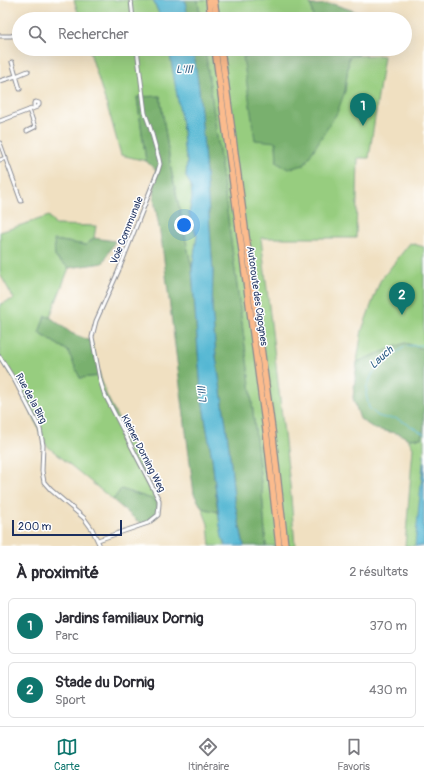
<!DOCTYPE html>
<html lang="fr">
<head>
<meta charset="utf-8">
<style>
	body { margin:0; font-family:Pangolin,sans-serif; background:#f2f2f3; color:#2b2b33 }
	.scale { position:absolute; left:12px; bottom:10px; width:110px; box-sizing:border-box; padding-left:4px; border:2px solid #1b2f5e; border-top:0; font-size:11px; line-height:14px; white-space:nowrap; color:#1b2f5e; -webkit-text-stroke:3px #fff; paint-order:stroke }
	.you { position:absolute; left:184px; top:225px; width:14px; height:14px; margin:-10px; border:3px solid #fff; border-radius:50%; background:#1a73e8; box-shadow:0 0 0 6px #1a73e833 }
	.badge { display:grid; place-items:center; width:26px; height:26px; border-radius:50%; background:#0f766e; color:#fff; font-size:13px; font-weight:700 }
	.pin { position:absolute; translate:-50% -33px; filter:drop-shadow(0 1px 2px #0008) }
	.pin::after { content:''; position:absolute; top:21px; width:14px; height:12px; background:inherit; clip-path:polygon(0 0,100% 0,50% 100%) }
	.list { margin:0; padding:0; list-style:none }
	h2 { display:flex; justify-content:space-between; align-items:center; height:52px; margin:0; padding:0 16px; font-size:17px }
	h2 small { font-size:13px; font-weight:400; color:#7c7c81 }
	.list li { display:grid; grid-template-columns:26px 1fr auto; gap:12px; align-items:center; box-sizing:border-box; height:56px; margin:0 8px 8px; padding:0 8px; border:1px solid #e1e1e2; border-radius:6px }
	.list b { display:block; font-size:15px; white-space:nowrap }
	.list p { margin:0; font-size:13px; white-space:nowrap; color:#7c7c81 }
	.list em { font-size:13px; font-style:normal; color:#7c7c81 }
	.icon { flex:none; width:22px; height:22px; fill:none; stroke:currentColor; stroke-width:2; stroke-linecap:round; stroke-linejoin:round }
	.map { position:relative; flex:none; width:424px; height:546px; overflow:hidden }
	.search { position:absolute; background:#fff; box-shadow:0 4px 16px #0002; left:12px; right:12px; top:12px; height:44px; display:flex; align-items:center; gap:10px; box-sizing:border-box; padding:0 14px; border-radius:22px; color:#7c7c81; font-size:15px }
	.sheet { height:180px; background:#fff }
	nav { display:flex; justify-content:space-around; align-items:center; box-sizing:border-box; height:56px; border-top:1px solid #e1e1e2; background:#fff; font-size:11px; color:#7c7c81 }
	nav a { display:grid; justify-items:center; gap:2px }
	nav .on { color:#0f766e }
	.map>svg:first-child { display:block }
	.green { fill:#97cd7f; stroke:#597e6e }
	.forest { fill:#79b06e; stroke:#4a7066 }
	.water { fill:#54b7d3; stroke:#387398 }
	.lines { fill:none; stroke-linecap:round; stroke-linejoin:round }
	.stream { stroke:#54b7d3; stroke-width:1 }
	.minor-casing { stroke:#868890; stroke-width:5 }
	.motorway-casing { stroke:#868890; stroke-width:8 }
	.minor { stroke:#fff; stroke-width:3 }
	.motorway { stroke:#fbbb8d; stroke-width:5.5 }
	.labels { text-anchor:middle; stroke-width:3; stroke-linejoin:round; paint-order:stroke }
	.street-label { font-size:10px; fill:#1b2f5e; stroke:#fff }
	.water-label { font-size:11px; font-style:italic; fill:#2f5f87; stroke:#fff }
</style>
</head>
<body>
<div class="map">
<svg width="424" height="546" viewBox="0 0 424 546">
	<rect width="100%" height="100%" fill="#fff"/>
	<filter id="ink" filterUnits="userSpaceOnUse"><feTurbulence type="fractalNoise" baseFrequency=".025" numOctaves="2"/><feDisplacementMap in="SourceGraphic" scale="8" xChannelSelector="R" yChannelSelector="G"/><feConvolveMatrix kernelMatrix="1 2 1 2 8 2 1 2 1" color-interpolation-filters="sRGB"/></filter>
	<filter id="wash" filterUnits="userSpaceOnUse"><feTurbulence type="fractalNoise" baseFrequency=".012" numOctaves="4" result="noise"/><feDisplacementMap in="SourceGraphic" scale="16" xChannelSelector="R" yChannelSelector="G"/><feGaussianBlur stdDeviation="0.9" result="paint"/><feColorMatrix in="noise" values="0 0 0 0 0 0 0 0 0 0 0 0 0 0 0 0 0 1.4 0 .05"/><feComposite in="paint" operator="in"/></filter>
	<g filter="url(#wash)">
		<rect width="100%" height="100%" fill="#f0e0c1"/>
		<g class="green">
			<polygon points="74,0 153,0 160,16 160,19 80,19"/>
			<polygon points="198,0 308,0 311,5 313,19 200,19"/>
			<polygon points="89,49 170,50 183,130 184,148 187,161 186,177 191,185 192,198 189,214 197,236 192,269 171,169 160,96 137,98 146,161 121,155 111,119"/>
			<polygon points="205,49 310,49 243,57 276,142 277,163 345,91 349,58 351,56 378,55 384,56 369,158 358,158 356,238 261,238 290,485 295,546 266,546 262,492 249,376 219,151"/>
			<polygon points="49,216 55,225 96,226 94,238 86,245 55,240 55,257 69,268 50,317 45,316 39,333 68,351 80,378 100,376 106,394 158,501 121,489 113,500 46,445 22,391 0,357 0,304 14,299 0,274 0,232"/>
			<polygon points="410,243 424,247 424,349 405,343 357,362 362,330 380,281"/>
			<polygon points="424,427 424,546 405,546 413,448 408,439 421,438"/>
			<path d="M 202,508 L 218,512 C 220,524 221,535 226,546 L 210,546 L 208,524 Z"/>
		</g>
		<g class="forest">
			<polygon points="185,0 198,0 200,19 188,19"/>
			<polygon points="333,4 366,15 366,19 313,19 311,5"/>
			<polygon points="193,49 205,49 219,151 249,376 262,492 266,546 244,546 234,499 231,465 226,425 216,357 212,308 213,272 207,186 199,89"/>
			<polygon points="310,49 361,49 358,55 351,56 349,58 345,91 337,113 304,165 288,169 277,163 276,142 255,140 243,57"/>
			<polygon points="160,96 171,169 192,269 201,391 206,424 212,458 218,512 202,508 194,494 162,244 154,199 156,170 146,161 137,97"/>
			<polygon points="94,238 115,241 103,263 69,268 55,257 54,240 86,245"/>
			<polygon points="45,316 50,317 71,333 91,341 100,376 80,378 68,351 39,333"/>
			<polygon points="405,343 424,349 424,427 421,438 408,439 400,434 375,429 360,419 353,398 357,362"/>
			<polygon points="121,489 158,501 157,517 141,524 113,500"/>
		</g>
		<g class="water">
			<polygon points="153,0 185,0 188,19 160,19 160,16"/>
			<polygon points="169,49 193,49 199,89 207,186 213,272 212,308 216,357 226,425 231,465 234,499 244,546 226,546 222,537 220,526 212,458 206,424 201,391 192,269 197,236 189,214 192,198 191,185 186,177 187,161 184,148 183,130"/>
			<polygon points="424,455 424,546 415,546"/>
		</g>
		<g class="lines">
			<polyline class="stream" points="424,346 422,345 406,346 391,356 373,373 367,386 366,394 369,408 378,416 385,418 395,418 404,422 424,434"/>
		</g>
	</g>
	<g filter="url(#ink)">
		<g class="lines">
			<defs>
				<g id="minor">
					<polyline points="131,0 133,19"/>
					<polyline points="0,36 11,36 18,34"/>
					<polyline points="12,62 20,89"/>
					<polyline points="0,81 16,76 28,71"/>
					<polyline points="0,121 37,107 39,105 39,103 36,102 34,103 34,108"/>
					<polyline points="27,131 35,127 29,110"/>
					<polyline points="0,143 21,201"/>
					<polyline points="0,160 6,158"/>
					<polyline points="0,357 15,381 40,429 43,445 42,471 44,482 51,490 84,518 92,529 100,546"/>
					<polyline points="98,540 148,523 158,515 159,504 159,500 104,393 100,380 92,337 96,321 118,272 158,171 160,164 159,159 150,127 145,113 137,49"/>
				</g>
				<g id="motorway">
					<polyline points="209,0 211,19"/>
					<polyline points="214,0 217,19"/>
					<polyline points="215,49 267,438 279,546"/>
					<polyline points="221,49 273,437 285,546"/>
				</g>
			</defs>
			<use href="#minor" class="minor-casing"/>
			<use href="#motorway" class="motorway-casing"/>
			<use href="#minor" class="minor"/>
			<use href="#motorway" class="motorway"/>
		</g>
	</g>
	<g class="labels">
		<g class="street-label">
			<text transform="translate(126 230) rotate(-68)" y="4">Voie Communale</text>
			<text transform="translate(258 296) rotate(82)" y="4">Autoroute des Cigognes</text>
			<text transform="translate(32 398) rotate(62)" y="4">Rue de la Birg</text>
			<text transform="translate(144 453) rotate(63)" y="4">Kleiner Dorning Weg</text>
		</g>
		<g class="water-label">
			<text x="184" y="73">L'Ill</text>
			<text transform="translate(381 357) rotate(-42)" y="4">Lauch</text>
			<text transform="translate(202 395) rotate(-96)" y="4">L'Ill</text>
		</g>
	</g>
</svg>
<div class="scale">200 m</div>
<div class="you"></div>
<div class="pin badge" style="left:363px;top:126px">1</div>
<div class="pin badge" style="left:402px;top:315px">2</div>
<div class="search"><svg class="icon" aria-label="search" viewBox="0 0 24 24"><circle cx="10" cy="10" r="6"/><path d="M15 15l6 6"/></svg>Rechercher</div>
</div>
<section class="sheet">
<h2>À proximité<small>2 résultats</small></h2>
<ul class="list">
<li><span class="badge">1</span><div><b>Jardins familiaux Dornig</b><p>Parc</p></div><em>370 m</em></li>
<li><span class="badge">2</span><div><b>Stade du Dornig</b><p>Sport</p></div><em>430 m</em></li>
</ul>
</section>
<nav>
<a class="on"><svg class="icon" aria-label="map" viewBox="0 0 24 24"><path d="M3 6l6-2 6 2 6-2v14l-6 2-6-2-6 2zM9 4v14M15 6v14"/></svg>Carte</a>
<a><svg class="icon" aria-label="directions" viewBox="0 0 24 24"><path d="M12 3l9 9-9 9-9-9zM9 14v-3h6M13 9l2 2-2 2"/></svg>Itinéraire</a>
<a><svg class="icon" aria-label="saved" viewBox="0 0 24 24"><path d="M7 4h10v16l-5-4-5 4z"/></svg>Favoris</a>
</nav>
</body>
</html>
